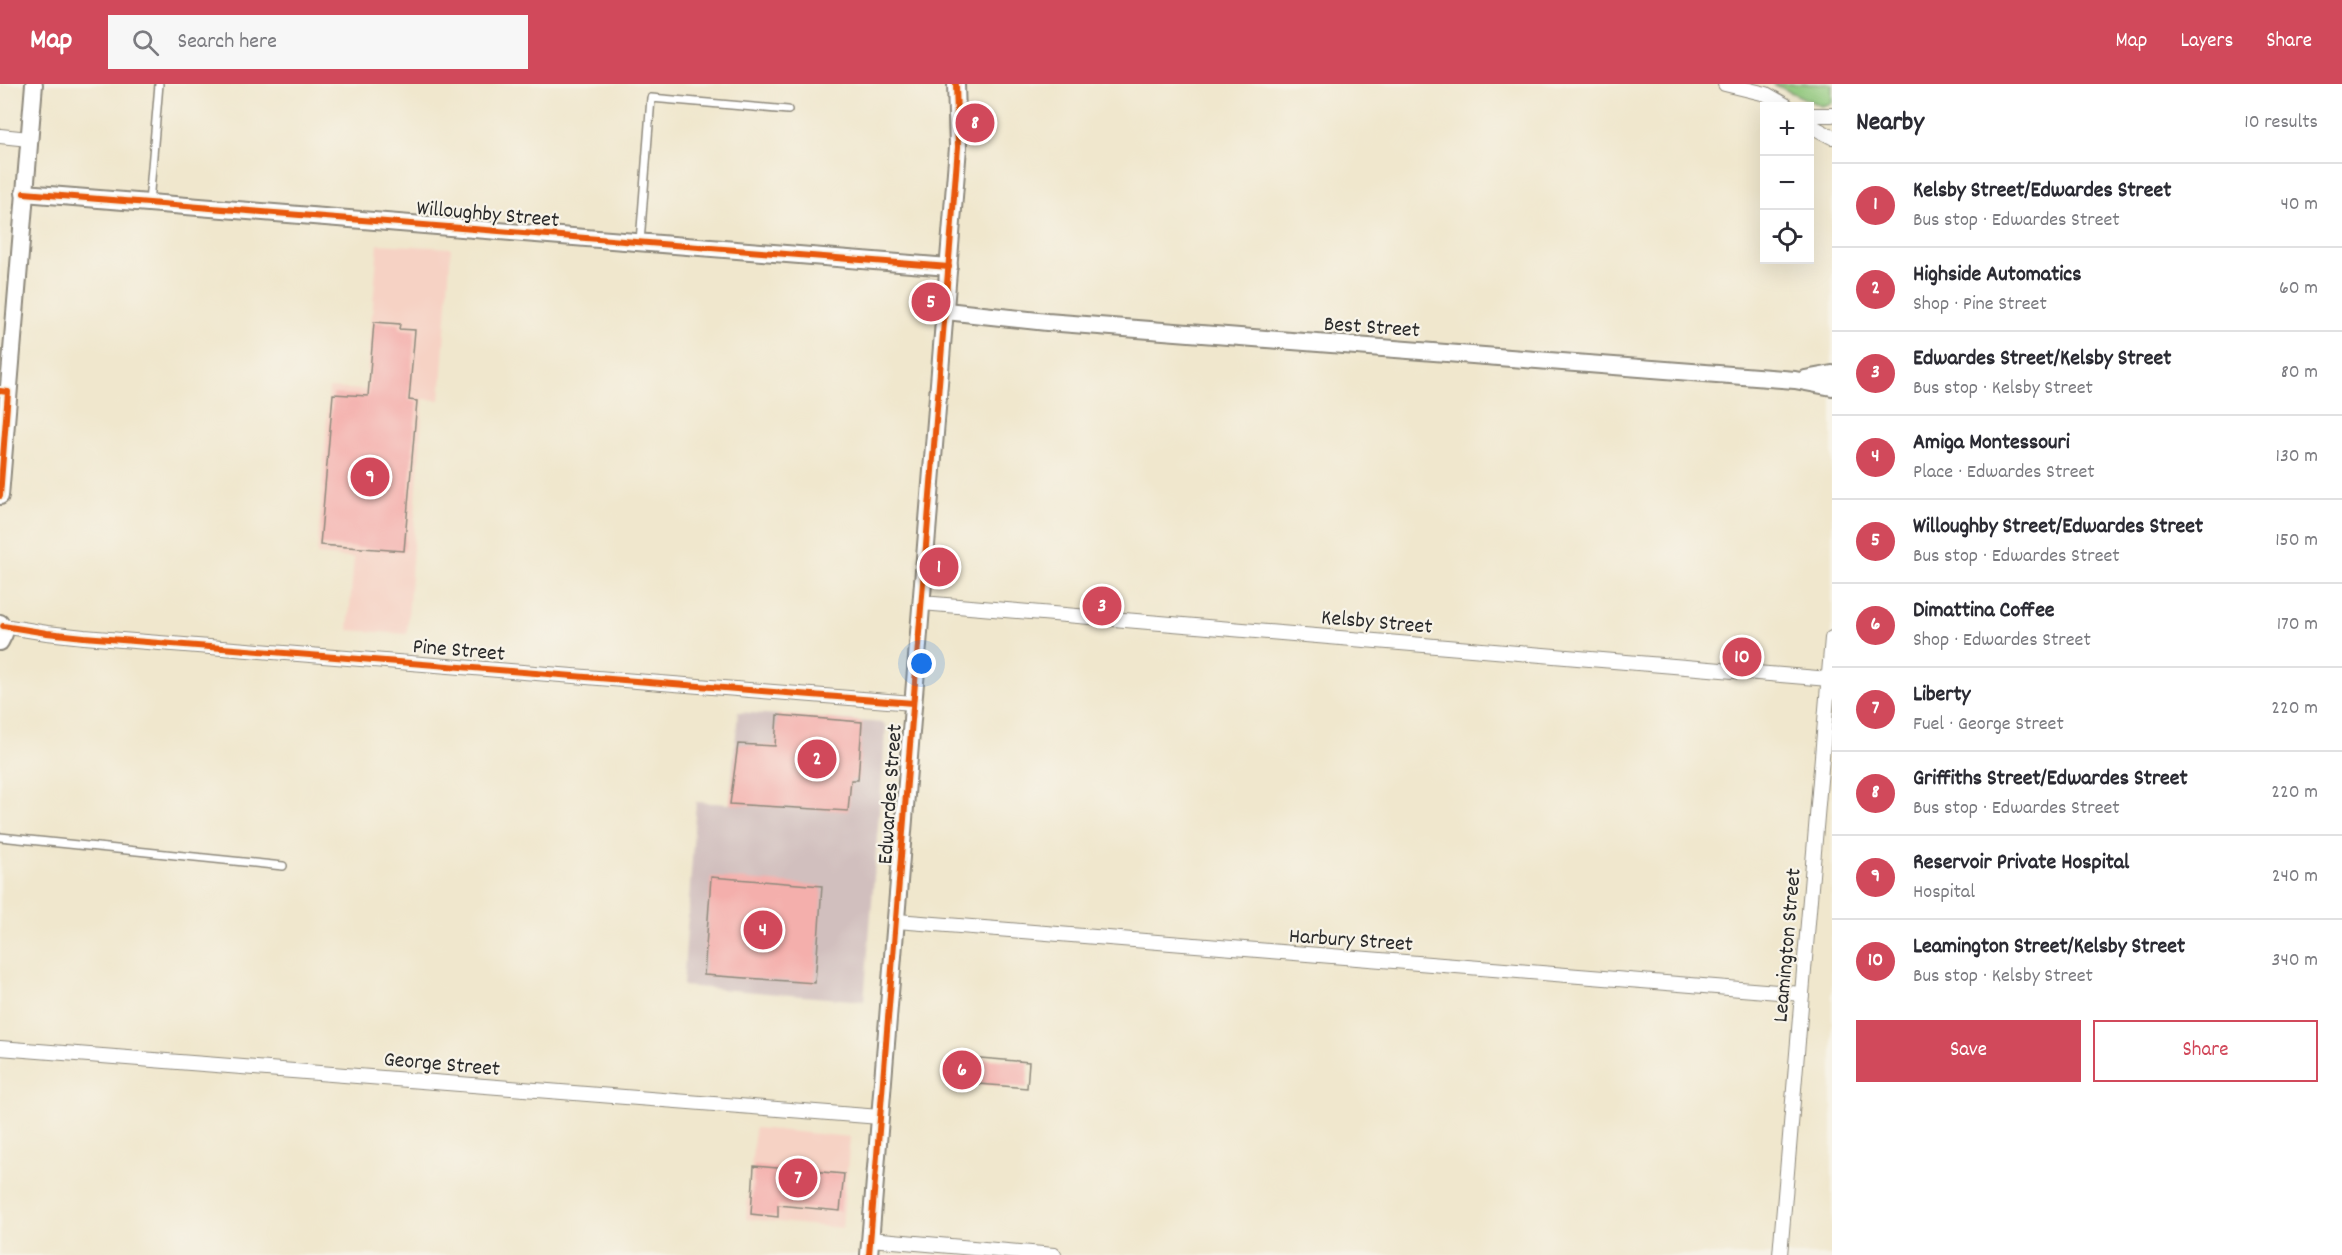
<!DOCTYPE html>
<html lang="en">
<head>
<meta charset="utf-8">
<style>
	body { margin:0; font-family:Dekko,sans-serif; background:#f7f7f7; color:#2b2b33 }
	.controls { position:absolute; right:18px; top:18px; display:grid; overflow:hidden; border-radius:0px; box-shadow:0 6px 24px #0002 }
	.controls button { width:54px; height:54px; display:grid; place-items:center; padding:0; border:0; border-bottom:2px solid #e1e1e2; background:#fff; color:#2b2b33; font:30px sans-serif }
	.you { position:absolute; left:922px; top:580px; width:21px; height:21px; margin:-15px; border:4px solid #fff; border-radius:50%; background:#1a73e8; box-shadow:0 0 0 9px #1a73e833 }
	.badge { display:grid; place-items:center; width:39px; height:39px; border-radius:50%; background:#d1495b; color:#fff; font-size:20px; font-weight:700 }
	.pin { position:absolute; translate:-50% -50%; border:3px solid #fff; box-shadow:0 2px 6px #0006 }
	.list { margin:0; padding:0; list-style:none }
	h2 { display:flex; justify-content:space-between; align-items:center; height:78px; margin:0; padding:0 24px; font-size:26px }
	h2 small { font-size:20px; font-weight:400; color:#7c7c81 }
	.list li { display:grid; grid-template-columns:39px 1fr auto; gap:18px; align-items:center; box-sizing:border-box; height:84px; padding:0 24px; border-top:2px solid #e1e1e2 }
	.list b { display:block; font-size:22px; white-space:nowrap }
	.list p { margin:0; font-size:20px; white-space:nowrap; color:#7c7c81 }
	.list em { font-size:20px; font-style:normal; color:#7c7c81 }
	.actions { display:flex; gap:12px; padding:18px 24px }
	.actions a { flex:1; padding:14px 0; border:2px solid #d1495b; border-radius:0px; text-align:center; font-size:21px; color:#d1495b }
	.actions .main { background:#d1495b; color:#fff }
	.icon { flex:none; width:33px; height:33px; fill:none; stroke:currentColor; stroke-width:2; stroke-linecap:round; stroke-linejoin:round }
	.map { position:relative; flex:none; width:1832px; height:1171px; overflow:hidden }
	header { display:flex; align-items:center; gap:36px; box-sizing:border-box; height:84px; padding:0 30px; background:#d1495b; color:#fff }
	header strong { font-size:28px }
	nav { display:flex; gap:33px; margin-inline-start:auto; font-size:21px }
	.search { width:420px; height:54px; background:#f7f7f7; display:flex; align-items:center; gap:15px; box-sizing:border-box; padding:0 21px; border-radius:0px; color:#7c7c81; font-size:22px }
	main { display:flex }
	aside { flex:1; background:#fff }
	.map>svg:first-child { display:block }
	.built { fill:#f6d2c4 }
	.industrial { fill:#d1bfbe }
	.green { fill:#8fc87c; stroke:#5d7a54; stroke-width:1.5 }
	.building { fill:#f4afac }
	.lines { fill:none; stroke-linecap:round; stroke-linejoin:round }
	.service-casing { stroke:#8e897c; stroke-width:10 }
	.minor-casing { stroke:#8e897c; stroke-width:16 }
	.tertiary-casing { stroke:#8e897c; stroke-width:20 }
	.service { stroke:#fff; stroke-width:7 }
	.minor { stroke:#fff; stroke-width:14 }
	.tertiary { stroke:#fff; stroke-width:16 }
	.cycleway-casing { stroke:#f7f3e8; stroke-width:10 }
	.cycleway { stroke:#e8590c; stroke-width:6 }
	.labels { text-anchor:middle; stroke-width:4.5; stroke-linejoin:round; paint-order:stroke }
	.street-label { font-size:22px; fill:#2b2b2b; stroke:#f7f3e8 }
</style>
</head>
<body>
<header>
<strong>Map</strong>
<div class="search"><svg class="icon" aria-label="search" viewBox="0 0 24 24"><circle cx="10" cy="10" r="6"/><path d="M15 15l6 6"/></svg>Search here</div>
<nav><a>Map</a><a>Layers</a><a>Share</a></nav>
</header>
<main>
<div class="map">
<svg width="1832" height="1171" viewBox="0 0 1832 1171">
	<rect width="100%" height="100%" fill="#f7f3e8"/>
	<filter id="ink" filterUnits="userSpaceOnUse"><feTurbulence type="fractalNoise" baseFrequency=".0167" numOctaves="2"/><feDisplacementMap in="SourceGraphic" scale="12" xChannelSelector="R" yChannelSelector="G"/><feConvolveMatrix kernelMatrix="1 2 1 2 8 2 1 2 1" color-interpolation-filters="sRGB"/></filter>
	<filter id="wash" filterUnits="userSpaceOnUse"><feTurbulence type="fractalNoise" baseFrequency=".008" numOctaves="4" result="noise"/><feDisplacementMap in="SourceGraphic" scale="24" xChannelSelector="R" yChannelSelector="G"/><feGaussianBlur stdDeviation="1.35" result="paint"/><feColorMatrix in="noise" values="0 0 0 0 0 0 0 0 0 0 0 0 0 0 0 0 0 1.4 0 .05"/><feComposite in="paint" operator="in"/></filter>
	<g filter="url(#wash)">
		<rect width="100%" height="100%" fill="#f0e7cd"/>
		<g class="built">
			<polygon points="378,160 451,164 440,316 423,315 407,550 348,546 354,474 317,471 329,304 366,306"/>
			<polygon points="755,1044 850,1053 842,1144 746,1135"/>
		</g>
		<polygon class="industrial" points="738,628 883,639 886,642 864,917 683,902 696,718 730,720"/>
		<polygon class="green" points="1773,0 1832,0 1832,19 1821,22"/>
		<g id="blocks">
			<g class="building">
				<polygon points="374,238 400,240 399,245 415,246 409,316 417,317 404,467 320,461 333,310 368,312"/>
				<polygon points="777,631 862,638 858,696 851,696 848,727 730,720 738,660 775,662"/>
				<polygon points="711,793 822,802 815,899 704,891"/>
				<polygon points="956,972 1029,978 1027,1004 954,998"/>
				<polygon points="754,1082 844,1090 840,1127 778,1121 778,1133 751,1130"/>
			</g>
		</g>
	</g>
	<g filter="url(#ink)">
		<use href="#blocks" fill-opacity="0" stroke="#8e897c" stroke-width="1.5"/>
		<g class="lines">
			<defs>
				<g id="service">
					<polyline points="149,119 159,0"/>
					<polyline points="640,158 651,14 788,26"/>
					<polyline points="0,753 283,782"/>
				</g>
				<g id="minor">
					<polyline points="1725,0 1766,10 1787,22"/>
					<polyline points="1810,31 1832,31"/>
					<polyline points="1810,38 1815,44 1832,53"/>
					<polyline points="0,52 29,55"/>
					<polyline points="922,519 1829,595"/>
					<polyline points="3,542 47,549 84,553 913,619"/>
					<polyline points="897,837 1802,910"/>
					<polyline points="0,964 880,1033"/>
					<polyline points="870,1155 1054,1171"/>
					<polyline points="1780,1171 1832,554"/>
				</g>
				<g id="tertiary">
					<polyline points="24,109 949,183"/>
					<polyline points="946,227 1047,238 1795,296 1832,303"/>
					<polyline points="1805,295 1832,290"/>
					<polyline points="0,412 34,0"/>
					<polyline points="0,539 4,550 0,558"/>
					<polyline points="869,1171 958,63 956,0"/>
				</g>
			</defs>
			<use href="#service" class="service-casing"/>
			<use href="#minor" class="minor-casing"/>
			<use href="#tertiary" class="tertiary-casing"/>
			<use href="#service" class="service"/>
			<use href="#minor" class="minor"/>
			<use href="#tertiary" class="tertiary"/>
			<defs>
				<g id="cycleway">
					<polyline points="24,109 949,183"/>
					<polyline points="0,307 8,308 0,412"/>
					<polyline points="3,542 47,549 84,553 913,619"/>
					<polyline points="869,1171 958,63 956,0"/>
				</g>
			</defs>
			<use href="#cycleway" class="cycleway-casing"/>
			<use href="#cycleway" class="cycleway"/>
		</g>
	</g>
	<g class="labels">
		<g class="street-label">
			<text transform="translate(488 128) rotate(5)" y="8">Willoughby Street</text>
			<text transform="translate(1372 241) rotate(4)" y="8">Best Street</text>
			<text transform="translate(1377 536) rotate(5)" y="8">Kelsby Street</text>
			<text transform="translate(459 564) rotate(5)" y="8">Pine Street</text>
			<text transform="translate(888 710) rotate(-86)" y="8">Edwardes Street</text>
			<text transform="translate(1351 854) rotate(4)" y="8">Harbury Street</text>
			<text transform="translate(1785 861) rotate(-85)" y="8">Leamington Street</text>
			<text transform="translate(442 978) rotate(5)" y="8">George Street</text>
		</g>
	</g>
</svg>
<div class="controls">
<button>+</button>
<button>−</button>
<button><svg class="icon" aria-label="locate" viewBox="0 0 24 24"><circle cx="12" cy="12" r="6"/><path d="M12 2v4M12 18v4M2 12h4M18 12h4"/></svg></button>
</div>
<div class="you"></div>
<div class="pin badge" style="left:939px;top:483px">1</div>
<div class="pin badge" style="left:817px;top:675px">2</div>
<div class="pin badge" style="left:1102px;top:522px">3</div>
<div class="pin badge" style="left:763px;top:846px">4</div>
<div class="pin badge" style="left:931px;top:218px">5</div>
<div class="pin badge" style="left:962px;top:986px">6</div>
<div class="pin badge" style="left:798px;top:1094px">7</div>
<div class="pin badge" style="left:975px;top:39px">8</div>
<div class="pin badge" style="left:370px;top:393px">9</div>
<div class="pin badge" style="left:1742px;top:573px">10</div>
</div>
<aside>
<h2>Nearby<small>10 results</small></h2>
<ul class="list">
<li><span class="badge">1</span><div><b>Kelsby Street/Edwardes Street</b><p>Bus stop · Edwardes Street</p></div><em>40 m</em></li>
<li><span class="badge">2</span><div><b>Highside Automatics</b><p>Shop · Pine Street</p></div><em>60 m</em></li>
<li><span class="badge">3</span><div><b>Edwardes Street/Kelsby Street</b><p>Bus stop · Kelsby Street</p></div><em>80 m</em></li>
<li><span class="badge">4</span><div><b>Amiga Montessouri</b><p>Place · Edwardes Street</p></div><em>130 m</em></li>
<li><span class="badge">5</span><div><b>Willoughby Street/Edwardes Street</b><p>Bus stop · Edwardes Street</p></div><em>150 m</em></li>
<li><span class="badge">6</span><div><b>Dimattina Coffee</b><p>Shop · Edwardes Street</p></div><em>170 m</em></li>
<li><span class="badge">7</span><div><b>Liberty</b><p>Fuel · George Street</p></div><em>220 m</em></li>
<li><span class="badge">8</span><div><b>Griffiths Street/Edwardes Street</b><p>Bus stop · Edwardes Street</p></div><em>220 m</em></li>
<li><span class="badge">9</span><div><b>Reservoir Private Hospital</b><p>Hospital</p></div><em>240 m</em></li>
<li><span class="badge">10</span><div><b>Leamington Street/Kelsby Street</b><p>Bus stop · Kelsby Street</p></div><em>340 m</em></li>
</ul>
<div class="actions"><a class="main">Save</a><a>Share</a></div>
</aside>
</main>
</body>
</html>
